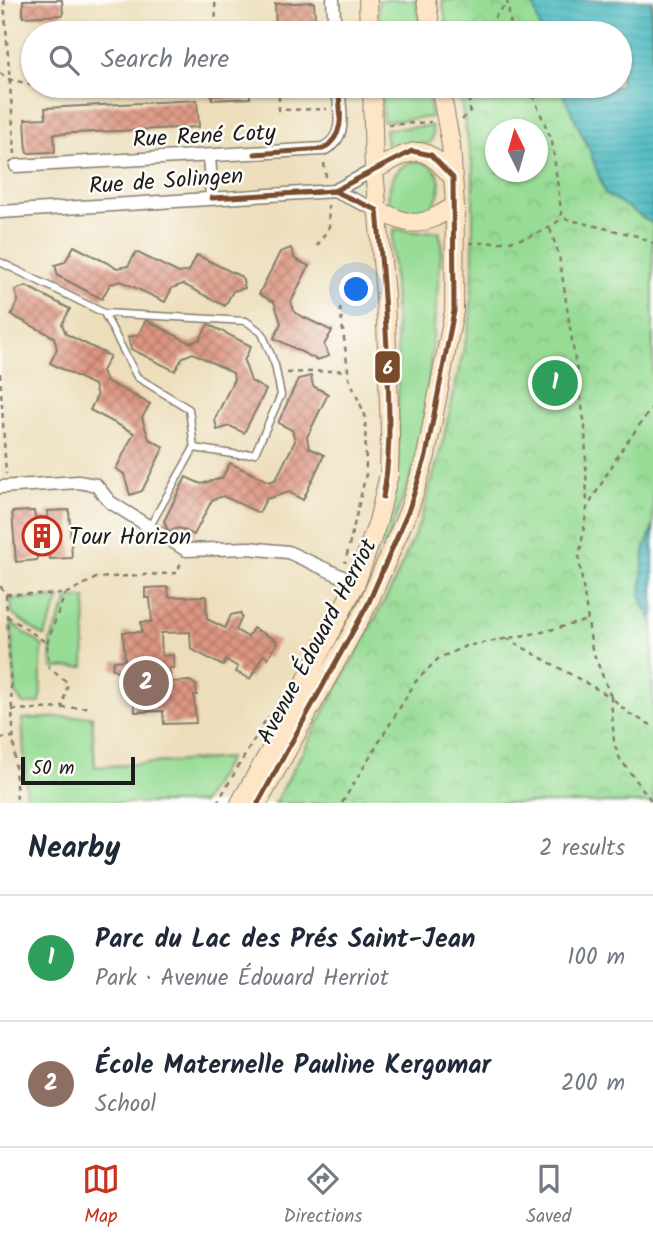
<!DOCTYPE html>
<html lang="en">
<head>
<meta charset="utf-8">
<style>
	body { margin:0; font-family:Kalam,sans-serif; background:#f2f2f3; color:#1f2937 }
	.compass { position:absolute; left:485px; top:119px; width:63px; height:63px; border-radius:50%; background:#fff; box-shadow:0 2px 5px #0004; rotate:355deg }
	.scale { position:absolute; left:21px; bottom:18px; width:114px; box-sizing:border-box; padding-left:7px; border:4px solid #1c1c1c; border-top:0; font-size:19px; line-height:24px; white-space:nowrap; color:#1c1c1c; -webkit-text-stroke:5px #fdfcf7; paint-order:stroke }
	.you { position:absolute; left:357px; top:290px; width:24px; height:24px; margin:-18px; border:5px solid #fff; border-radius:50%; background:#1a73e8; box-shadow:0 0 0 10px #1a73e833 }
	.badge { display:grid; place-items:center; width:46px; height:46px; border-radius:50%; background:#c8321e; color:#fff; font-size:23px; font-weight:700 }
	.pin { position:absolute; translate:-50% -50%; border:4px solid #fff; box-shadow:0 2px 7px #0006 }
	.list { margin:0; padding:0; list-style:none }
	h2 { display:flex; justify-content:space-between; align-items:center; height:91px; margin:0; padding:0 28px; font-size:30px }
	h2 small { font-size:23px; font-weight:400; color:#747a83 }
	.list li { display:grid; grid-template-columns:46px 1fr auto; gap:21px; align-items:center; box-sizing:border-box; height:126px; padding:0 28px; border-top:2px solid #e0e1e3 }
	.list b { display:block; font-size:26px; white-space:nowrap }
	.list p { margin:0; font-size:23px; white-space:nowrap; color:#747a83 }
	.list em { font-size:23px; font-style:normal; color:#747a83 }
	.icon { flex:none; width:38px; height:38px; fill:none; stroke:currentColor; stroke-width:2; stroke-linecap:round; stroke-linejoin:round }
	.map { position:relative; flex:none; width:653px; height:803px; overflow:hidden }
	.search { position:absolute; background:#fff; box-shadow:0 2px 5px #0004; left:21px; right:21px; top:21px; height:77px; display:flex; align-items:center; gap:18px; box-sizing:border-box; padding:0 24px; border-radius:38px; color:#747a83; font-size:26px }
	.sheet { height:343px; background:#fff }
	nav { display:flex; justify-content:space-around; align-items:center; box-sizing:border-box; height:98px; border-top:2px solid #e0e1e3; background:#fff; font-size:19px; color:#747a83 }
	nav a { display:grid; justify-items:center; gap:4px }
	nav .on { color:#c8321e }
	.map>svg:first-child { display:block }
	.grass { fill:#97dc95; stroke:#5a7c58; stroke-width:2 }
	.park { fill:url(#park-crowns); stroke:#5a7c58; stroke-width:2; fill-rule:evenodd }
	.water { fill:url(#water-rules); stroke:#336a6e; stroke-width:2 }
	.building { fill:url(#building-cross-hatch) }
	.lines { fill:none; stroke-linecap:round; stroke-linejoin:round }
	.lane-casing { stroke:#847d6c; stroke-width:9 }
	.street-casing { stroke:#847d6c; stroke-width:15 }
	.secondary-casing { stroke:#847d6c; stroke-width:20 }
	.path { stroke:#847d6c; stroke-width:2.5; stroke-dasharray:5 5; stroke-linecap:butt }
	.lane { stroke:#fff; stroke-width:6 }
	.street { stroke:#fff; stroke-width:12 }
	.secondary { stroke:#fde5c5; stroke-width:18 }
	.bus-1-casing { stroke:#fdfcf7; stroke-width:10 }
	.bus-1 { stroke:#7a4b2a; stroke-width:5 }
	.labels { text-anchor:middle; stroke-width:5; stroke-linejoin:round; paint-order:stroke }
	.street-label { font-size:23px; fill:#1c1c1c; stroke:#fdfcf7 }
	.poi-label { font-size:23px; fill:#1c1c1c; stroke:#fdfcf7; text-anchor:start }
	.line-badge { stroke:#fdfcf7; stroke-width:2.5 }
	.badge-label { font-size:19px; text-anchor:middle; font-weight:bold; fill:#fff }
</style>
</head>
<body>
<div class="map">
<svg width="653" height="803" viewBox="0 0 653 803">
	<defs>
		<pattern id="park-crowns" width="20" height="18" patternUnits="userSpaceOnUse" patternTransform="scale(1.75)"><rect width="20" height="18" fill="#97dc95"/><path d="M2 6a3 3 0 1 1 6 0M12 15a3 3 0 1 1 6 0" fill="none" stroke="#82bc80"/></pattern>
		<pattern id="water-rules" width="6" height="5" patternUnits="userSpaceOnUse" patternTransform="scale(1.75)"><rect width="6" height="5" fill="#4ab9c0"/><path d="M0 2.5h6" fill="none" stroke="#409ea4"/></pattern>
		<pattern id="building-cross-hatch" width="8" height="8" patternUnits="userSpaceOnUse" patternTransform="scale(1.75)"><rect width="8" height="8" fill="#dd9581"/><path d="M0 0l8 8M0 8l8-8" fill="none" stroke="#b27969"/></pattern>
	</defs>
	<rect width="100%" height="100%" fill="#fdfcf7"/>
	<filter id="ink" filterUnits="userSpaceOnUse"><feTurbulence type="fractalNoise" baseFrequency=".0143" numOctaves="2"/><feDisplacementMap in="SourceGraphic" scale="14" xChannelSelector="R" yChannelSelector="G"/><feConvolveMatrix kernelMatrix="1 2 1 2 8 2 1 2 1" color-interpolation-filters="sRGB"/></filter>
	<filter id="wash" filterUnits="userSpaceOnUse"><feTurbulence type="fractalNoise" baseFrequency=".00686" numOctaves="4" result="noise"/><feDisplacementMap in="SourceGraphic" scale="28" xChannelSelector="R" yChannelSelector="G"/><feGaussianBlur stdDeviation="1.57" result="paint"/><feColorMatrix in="noise" values="0 0 0 0 0 0 0 0 0 0 0 0 0 0 0 0 0 1.4 0 .05"/><feComposite in="paint" operator="in"/></filter>
	<g filter="url(#wash)">
		<rect width="100%" height="100%" fill="#eddebb"/>
		<g class="grass">
			<polygon points="378,0 416,0 420,33 380,33"/>
			<polygon points="382,86 427,86 431,117 383,122"/>
			<polygon points="432,126 433,136 430,143 403,145 391,149 387,147 385,129"/>
			<path d="M 413,161 C 465,165 431,234 399,212 C 395,209 391,203 388,200 C 390,180 393,169 413,161 Z"/>
			<polygon points="394,229 417,232 439,231 442,244 427,399 417,460 384,549 377,545 392,494 398,460 398,365 392,247"/>
			<polygon points="60,598 44,637 12,614 11,599"/>
			<polygon points="69,598 86,598 84,667 52,668 50,642"/>
			<path d="M 11,623 L 43,646 C 39,664 42,684 40,703 L 23,704 L 16,694 Z"/>
			<polygon points="92,716 95,767 229,758 202,803 27,803 22,719"/>
		</g>
		<path class="park" d="M 442,0 L 653,0 L 653,803 L 275,803 L 392,587 L 420,522 L 442,445 L 470,321 L 473,275 L 473,168 L 458,86 L 620,86 L 620,33 L 448,33 ZM 496,130 L 538,130 L 538,172 L 496,172 Z"/>
		<g class="water">
			<polygon points="532,0 651,0 653,224 605,193 589,149 559,86 620,86 620,33 541,33"/>
			<polygon points="653,527 653,622 641,599 644,550"/>
		</g>
		<g id="blocks">
			<g class="building">
				<polygon points="23,0 62,0 63,15 23,17"/>
				<polygon points="314,2 316,33 276,33 275,4"/>
				<polygon points="211,86 250,86 250,98 212,100"/>
				<polygon points="197,100 199,127 54,134 55,152 27,153 25,119 46,118 45,108"/>
				<polygon points="74,246 117,268 128,266 136,252 179,273 189,271 197,255 242,277 245,288 233,291 225,306 183,284 172,288 165,302 121,281 110,284 102,299 58,276 55,265 65,262"/>
				<polygon points="291,248 295,259 309,266 291,302 295,313 332,331 324,345 329,356 317,360 274,338 281,323 274,302 259,294 280,252"/>
				<polygon points="26,286 70,309 62,324 66,334 110,356 102,371 106,381 150,404 142,418 149,439 164,447 142,491 130,495 124,474 116,469 134,433 90,410 97,396 94,385 50,363 57,349 54,337 11,315 18,301 15,290"/>
				<polygon points="146,320 190,343 200,339 208,324 251,346 244,361 251,381 266,390 244,433 230,426 217,430 215,419 234,379 233,373 193,353 183,357 175,371 131,349 128,337 138,335"/>
				<polygon points="311,376 313,386 328,394 307,437 309,448 324,455 303,500 289,492 266,499 259,513 223,496 212,500 194,535 179,528 168,531 164,521 186,477 201,484 222,478 230,463 270,482 276,479 295,441 292,430 278,423 298,379"/>
				<polygon points="69,510 72,558 50,559 49,554 37,554 37,560 16,562 12,512 34,511 35,517 48,517 47,511"/>
				<polygon points="168,587 169,597 206,596 207,619 225,628 231,615 240,613 242,617 236,630 248,637 253,628 278,641 268,658 263,655 250,679 236,672 238,667 226,660 223,666 191,649 190,632 161,633 162,656 173,655 174,668 169,668 170,682 190,681 196,685 197,695 194,695 196,723 164,724 163,711 135,712 132,671 119,672 112,668 114,661 125,660 123,632 142,632 141,622 152,622 150,598 145,598 145,588"/>
			</g>
		</g>
	</g>
	<g filter="url(#ink)">
		<use href="#blocks" fill-opacity="0" stroke="#847d6c" stroke-width="2"/>
		<g class="lines">
			<defs>
				<g id="lane">
					<polyline points="0,262 104,313 246,321 262,333 275,365 281,395 255,453 239,455 194,448 189,409 137,377 104,313"/>
					<polyline points="150,526 194,448"/>
				</g>
				<g id="street">
					<polyline points="333,0 335,33"/>
					<polyline points="209,156 212,198"/>
					<path d="M 16,166 L 323,149 C 349,137 339,110 338,86"/>
					<polyline points="334,191 377,210"/>
					<polyline points="0,212 334,191 374,170"/>
					<polyline points="0,487 78,482 96,485 110,502 186,550 248,548 288,552 356,583"/>
				</g>
				<g id="secondary">
					<polyline points="368,0 369,33"/>
					<polyline points="426,0 432,33"/>
					<path d="M 374,170 C 414,149 422,140 453,178"/>
					<path d="M 377,210 C 416,228 419,227 455,206"/>
					<polyline points="240,803 271,749 356,583 378,521 389,474 390,433 385,295 374,170 372,86"/>
					<polyline points="258,803 368,604 408,512 426,456 454,311 455,206 451,145 440,86"/>
				</g>
			</defs>
			<use href="#lane" class="lane-casing"/>
			<use href="#street" class="street-casing"/>
			<use href="#secondary" class="secondary-casing"/>
			<g class="path">
				<polyline points="4,0 15,154"/>
				<polyline points="507,0 512,33"/>
				<polyline points="217,27 241,33"/>
				<polyline points="207,33 216,27 215,0"/>
				<polyline points="481,33 507,3"/>
				<polyline points="0,73 8,79 33,85"/>
				<polyline points="39,86 62,86"/>
				<polyline points="279,86 279,110 327,109"/>
				<polyline points="529,86 552,141 562,218 637,236 653,243"/>
				<polyline points="462,120 470,111 468,86"/>
				<polyline points="388,125 431,122"/>
				<polyline points="324,163 326,177"/>
				<polyline points="550,229 559,255 585,426 587,505"/>
				<path d="M 469,243 C 504,243 533,242 561,219"/>
				<polyline points="317,246 329,227 328,205"/>
				<polyline points="340,307 349,378 365,415 366,474 345,563"/>
				<polyline points="0,373 6,474"/>
				<polyline points="287,373 347,370"/>
				<polyline points="653,406 620,452 587,508 579,559 592,649 611,697 628,713 653,726"/>
				<polyline points="0,586 6,594 65,594 96,578 177,573 181,562"/>
				<polyline points="6,594 17,803"/>
				<polyline points="7,616 47,643 49,668 68,683 62,708"/>
				<polyline points="506,638 611,697 614,743 620,759 653,803"/>
				<polyline points="47,643 65,594"/>
				<polyline points="12,710 91,707"/>
				<polyline points="0,738 14,737"/>
				<polyline points="217,803 268,716"/>
				<polyline points="342,803 416,681 439,658 466,646 542,632 588,620"/>
			</g>
			<use href="#lane" class="lane"/>
			<use href="#street" class="street"/>
			<use href="#secondary" class="secondary"/>
			<defs>
				<g id="bus-1">
					<path d="M 255,154 L 323,149 C 347,134 340,110 338,86"/>
					<path d="M 303,193 L 334,191 L 377,210 C 382,264 386,318 388,373 C 389,414 391,456 383,497"/>
					<polyline points="212,198 334,191 412,151 431,155 453,178 454,311 426,456 408,512 368,604 258,803"/>
				</g>
			</defs>
			<use href="#bus-1" class="bus-1-casing"/>
			<use href="#bus-1" class="bus-1"/>
		</g>
	</g>
	<defs>
		<symbol id="building-ring" viewBox="-11 -11 22 22"><circle r="9.5" fill="#fdfcf7" stroke="#c8321e" stroke-width="1.5"/><path d="M-4-6H4V6H1V3H-1V6H-4ZM-2.5-4.3h1.7v1.8h-1.7ZM.8-4.3h1.7v1.8H.8ZM-2.5-1h1.7V.8h-1.7ZM.8-1h1.7V.8H.8Z" fill="#c8321e"/></symbol>
	</defs>
	<g fill-rule="evenodd">
		<use href="#building-ring" x="20" y="514" width="44" height="44"/>
	</g>
	<g class="labels">
		<g class="street-label">
			<text transform="translate(204 135) rotate(-3)" y="8">Rue René Coty</text>
			<text transform="translate(166 180) rotate(-4)" y="8">Rue de Solingen</text>
			<text transform="translate(316 641) rotate(-62)" y="8">Avenue Édouard Herriot</text>
		</g>
		<g class="poi-label">
			<text x="69" y="544">Tour Horizon</text>
		</g>
	</g>
	<rect class="line-badge" x="374" y="350" width="27" height="34" rx="7" fill="#7a4b2a"/>
	<g class="badge-label">
		<text x="388" y="374">6</text>
	</g>
</svg>
<svg class="compass" viewBox="-18 -18 36 36"><path d="M0-13l5 13h-10z" fill="#e53935"/><path d="M0 13l5-13h-10z" fill="#747a83"/></svg>
<div class="scale">50 m</div>
<div class="you"></div>
<div class="pin badge" style="left:555px;top:383px;background:#2e9e5b">1</div>
<div class="pin badge" style="left:146px;top:683px;background:#8d6e63">2</div>
<div class="search"><svg class="icon" aria-label="search" viewBox="0 0 24 24"><circle cx="10" cy="10" r="6"/><path d="M15 15l6 6"/></svg>Search here</div>
</div>
<section class="sheet">
<h2>Nearby<small>2 results</small></h2>
<ul class="list">
<li><span class="badge" style="background:#2e9e5b">1</span><div><b>Parc du Lac des Prés Saint-Jean</b><p>Park · Avenue Édouard Herriot</p></div><em>100 m</em></li>
<li><span class="badge" style="background:#8d6e63">2</span><div><b>École Maternelle Pauline Kergomar</b><p>School</p></div><em>200 m</em></li>
</ul>
</section>
<nav>
<a class="on"><svg class="icon" aria-label="map" viewBox="0 0 24 24"><path d="M3 6l6-2 6 2 6-2v14l-6 2-6-2-6 2zM9 4v14M15 6v14"/></svg>Map</a>
<a><svg class="icon" aria-label="directions" viewBox="0 0 24 24"><path d="M12 3l9 9-9 9-9-9zM9 14v-3h6M13 9l2 2-2 2"/></svg>Directions</a>
<a><svg class="icon" aria-label="saved" viewBox="0 0 24 24"><path d="M7 4h10v16l-5-4-5 4z"/></svg>Saved</a>
</nav>
</body>
</html>
